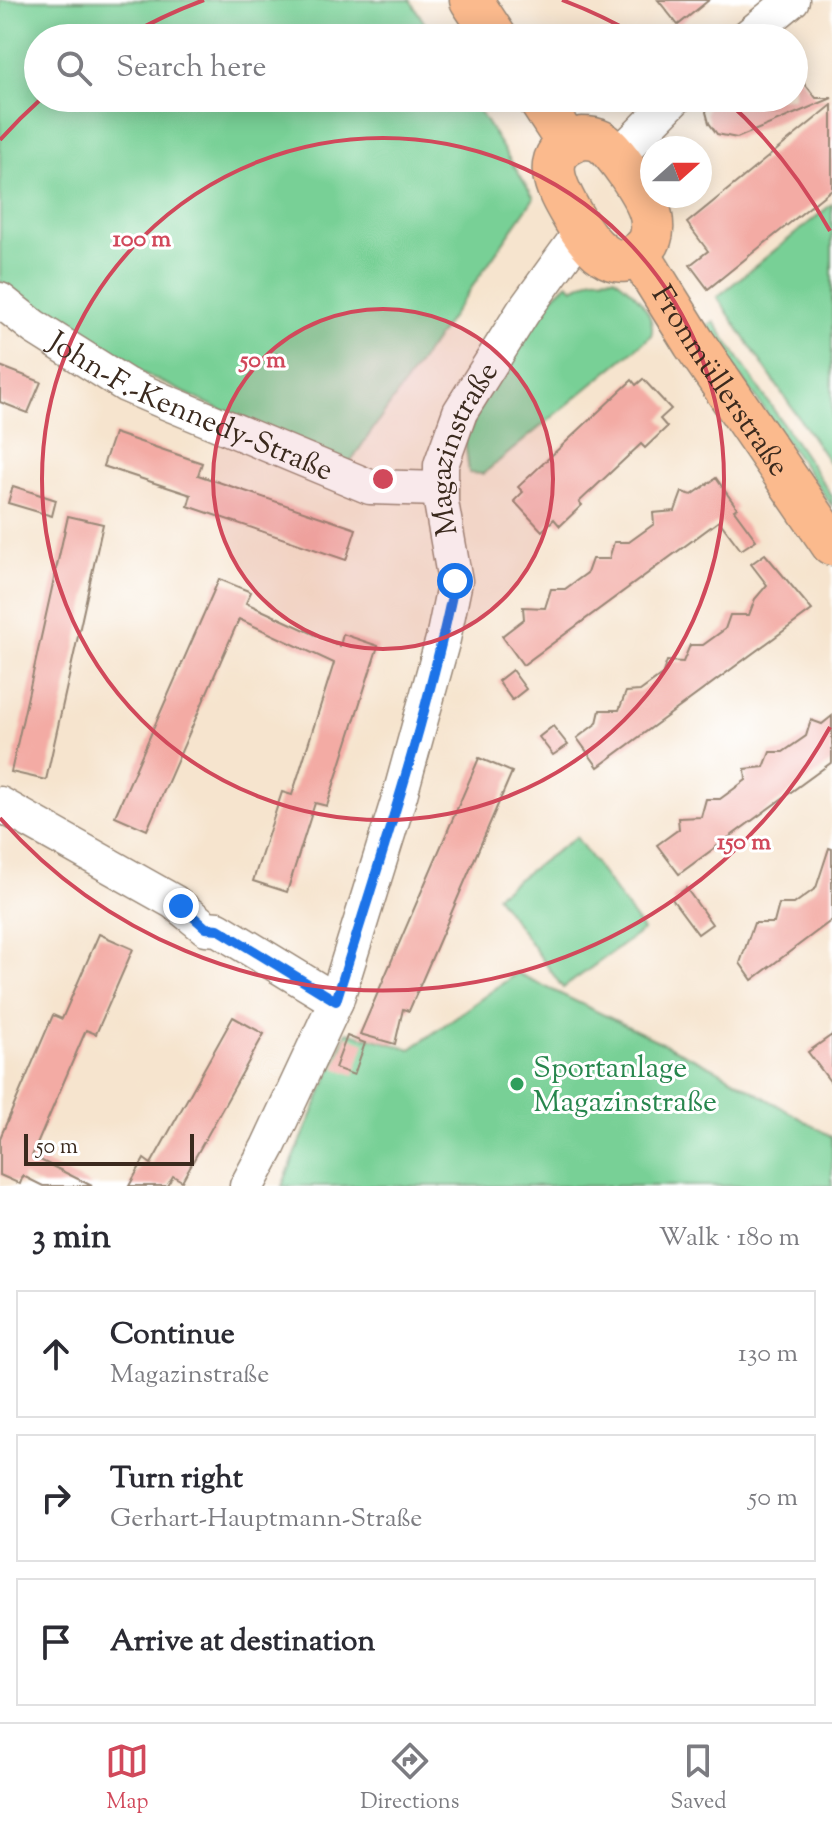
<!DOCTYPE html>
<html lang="en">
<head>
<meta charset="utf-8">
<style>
	body { margin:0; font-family:"Sorts Mill Goudy",serif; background:#f7f7f7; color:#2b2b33 }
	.compass { position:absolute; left:640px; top:136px; width:72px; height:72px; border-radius:50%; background:#fff; box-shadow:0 4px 20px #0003; rotate:69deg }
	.scale { position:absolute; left:24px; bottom:20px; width:170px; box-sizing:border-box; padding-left:8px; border:4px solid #3b2a1e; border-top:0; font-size:22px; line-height:28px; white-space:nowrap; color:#3b2a1e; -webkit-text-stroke:6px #fff; paint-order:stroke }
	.stop { position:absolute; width:24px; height:24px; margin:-18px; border:6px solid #1a73e8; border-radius:50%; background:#fff }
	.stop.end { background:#1a73e8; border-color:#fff; box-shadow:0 2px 8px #0008 }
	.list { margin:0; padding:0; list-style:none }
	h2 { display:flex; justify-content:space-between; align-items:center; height:104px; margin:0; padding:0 32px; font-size:34px }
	h2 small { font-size:26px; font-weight:400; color:#7c7c81 }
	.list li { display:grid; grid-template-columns:52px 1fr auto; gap:24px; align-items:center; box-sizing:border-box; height:128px; margin:0 16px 16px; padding:0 16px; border:2px solid #e1e1e2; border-radius:0px }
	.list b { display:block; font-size:30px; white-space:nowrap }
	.list p { margin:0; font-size:26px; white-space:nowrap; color:#7c7c81 }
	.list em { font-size:26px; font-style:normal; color:#7c7c81 }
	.icon { flex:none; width:44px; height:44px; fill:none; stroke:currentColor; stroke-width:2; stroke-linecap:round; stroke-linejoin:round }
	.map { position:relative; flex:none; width:832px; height:1186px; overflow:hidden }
	.search { position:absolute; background:#fff; box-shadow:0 4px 20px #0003; left:24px; right:24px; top:24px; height:88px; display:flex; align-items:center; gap:20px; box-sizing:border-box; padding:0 28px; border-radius:44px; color:#7c7c81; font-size:30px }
	.sheet { height:536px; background:#fff }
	nav { display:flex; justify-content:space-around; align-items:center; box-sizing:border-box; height:112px; border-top:2px solid #e1e1e2; background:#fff; font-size:22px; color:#7c7c81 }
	nav a { display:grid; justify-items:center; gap:4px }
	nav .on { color:#d1495b }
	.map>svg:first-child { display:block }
	.green { fill:#78d096; stroke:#5a7d5a; stroke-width:2 }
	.building { fill:#f3aba4 }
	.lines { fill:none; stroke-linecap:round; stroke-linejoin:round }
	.minor-casing { stroke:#988776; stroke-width:37 }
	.major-casing { stroke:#988776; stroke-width:45 }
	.minor { stroke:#fff; stroke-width:34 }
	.major { stroke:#fbba8d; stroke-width:42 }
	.route { stroke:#1a73e8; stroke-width:10 }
	.ring { fill:none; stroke:#d1495b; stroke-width:4 }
	.leisure-dot { fill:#2e9e5b; stroke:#fff; stroke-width:3 }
	.labels { text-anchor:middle; stroke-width:6; stroke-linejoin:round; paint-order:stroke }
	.street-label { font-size:30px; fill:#3b2a1e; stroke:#fff }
	.leisure-label { font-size:30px; fill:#27864d; stroke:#fff; text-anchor:start }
	.centre { fill:#d1495b; stroke:#fff; stroke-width:4 }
	.ring-label { font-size:24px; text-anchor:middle; font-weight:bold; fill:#d1495b; stroke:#fff; stroke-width:6; stroke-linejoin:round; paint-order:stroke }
</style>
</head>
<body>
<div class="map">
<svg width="832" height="1186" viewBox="0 0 832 1186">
	<rect width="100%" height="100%" fill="#fff"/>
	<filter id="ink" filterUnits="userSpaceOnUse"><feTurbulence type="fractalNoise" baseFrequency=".0125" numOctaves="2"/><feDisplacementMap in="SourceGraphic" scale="16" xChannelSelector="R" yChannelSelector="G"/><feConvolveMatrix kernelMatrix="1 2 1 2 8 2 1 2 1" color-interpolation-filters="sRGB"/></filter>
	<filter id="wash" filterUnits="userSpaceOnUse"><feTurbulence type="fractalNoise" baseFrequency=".006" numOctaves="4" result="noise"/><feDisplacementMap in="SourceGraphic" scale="32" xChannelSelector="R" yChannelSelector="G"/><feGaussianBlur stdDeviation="1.8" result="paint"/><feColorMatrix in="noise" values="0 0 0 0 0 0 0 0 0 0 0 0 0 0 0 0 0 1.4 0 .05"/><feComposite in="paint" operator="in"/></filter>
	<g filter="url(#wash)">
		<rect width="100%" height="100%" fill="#f6e4ce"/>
		<g class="green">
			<polygon points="0,0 410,0 434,38 38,38 38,98 471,98 534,198 346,468 110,358 0,281"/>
			<polygon points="832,204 832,467 717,297"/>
			<path d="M 614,277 C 631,289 658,313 651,336 L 483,474 L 469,473 L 465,440 L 485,396 L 540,309 L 568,283 L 573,288 L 593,278 Z"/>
			<polygon points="714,322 832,496 832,506 706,327"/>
			<polygon points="576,837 643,930 563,988 496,895"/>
			<polygon points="517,973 716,1069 832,1137 832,1186 282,1186 347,1032 411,1049"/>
		</g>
		<g id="blocks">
			<g class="building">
				<polygon points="658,0 709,0 678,25"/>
				<polygon points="794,70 816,98 832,98 737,138 717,134 709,123 706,112 710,98 794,98"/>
				<polygon points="832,105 832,189 708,289 690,265 708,251 687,223"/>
				<polygon points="0,366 41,382 28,413 0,402"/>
				<polygon points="643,379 671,409 660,419 667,427 645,448 641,444 579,502 582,505 560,526 554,519 542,531 514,501 523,492 518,487 632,380 636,385"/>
				<polygon points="114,433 202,463 198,475 356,529 346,560 188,506 191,495 103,466"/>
				<polygon points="716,478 737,508 734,510 756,540 741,550 719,521 523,665 502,636 524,619 523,607 545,608 551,589 565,589 587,573 592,559 609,559 614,542 629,542 654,524 653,513 675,511 682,492 692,495"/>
				<polygon points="13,486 56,500 52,516 8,503"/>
				<polygon points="68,516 103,524 46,780 11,772"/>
				<polygon points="765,554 812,610 598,767 577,738 597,723 600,710 619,710 626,692 640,691 662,675 667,661 683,662 690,645 703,645 725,629 730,615 749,615 755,599 767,585 751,564"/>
				<polygon points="219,579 251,592 246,603 340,646 343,634 378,646 327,806 315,803 287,892 253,881 282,792 292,795 334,663 239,619 147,830 115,816"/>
				<polygon points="512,670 526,689 512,700 498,681"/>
				<polygon points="832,716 832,762 679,874 657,845 679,829 678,818 701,817 706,799 720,799 746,780 745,769 764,767 770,752 783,752 806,736 811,720 822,724"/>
				<polygon points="553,726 568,745 553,755 539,737"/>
				<polygon points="479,758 512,772 409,1011 403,1009 395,1044 360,1034"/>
				<polygon points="829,848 832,849 832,920 752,980 740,963 754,923 774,923 779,904 794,904 816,888"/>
				<polygon points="686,888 712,924 698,934 672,899"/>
				<polygon points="99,934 133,949 96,1034 86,1030 32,1156 92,1186 43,1186 23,1176 20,1184 0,1175 0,1138 53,1015 62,1019"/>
				<polygon points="233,1017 264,1034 182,1181 173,1176 167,1186 129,1186 144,1159 151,1164"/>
				<polygon points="832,1035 832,1084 808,1052"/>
				<polygon points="347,1036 365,1043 354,1075 335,1068"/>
			</g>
		</g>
	</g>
	<g filter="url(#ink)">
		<use href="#blocks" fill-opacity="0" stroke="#988776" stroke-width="2"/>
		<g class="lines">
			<defs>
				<g id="minor">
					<polyline points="746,38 792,0"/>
					<polyline points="617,157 675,98"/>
					<path id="s1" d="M 0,300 L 34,327 L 126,385 L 161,400 L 370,487 L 440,489"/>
					<polyline points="0,804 174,902 206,928 218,929 336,1001"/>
					<path id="s2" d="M 247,1186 L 268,1147 L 336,1001 L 400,795 L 443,639 L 455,581 L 441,502 L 441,465 L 460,412 L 523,312 L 581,232"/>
				</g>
				<g id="major">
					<polyline points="471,0 496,38"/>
					<polyline points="538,98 568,144"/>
					<path d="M 582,138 C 588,138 594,138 600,141 C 616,150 647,198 651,216 C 653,226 653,238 646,246 C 617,283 587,242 573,217 C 556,188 536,153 582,138 Z"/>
					<path id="s3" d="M 638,253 L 694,343 L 832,544"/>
				</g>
			</defs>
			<use href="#minor" class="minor-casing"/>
			<use href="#major" class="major-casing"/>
			<use href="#minor" class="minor"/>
			<use href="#major" class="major"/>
		</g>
	</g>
	<g class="lines" filter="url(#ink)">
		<path class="route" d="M 181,906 L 206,928 L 218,929 L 336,1001 C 379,862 426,724 455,581"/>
	</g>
	<circle cx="383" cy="479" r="170" fill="#d1495b" fill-opacity=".12"/>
	<g class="ring">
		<circle cx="383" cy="479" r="170"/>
		<circle cx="383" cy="479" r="341"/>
		<path d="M830 727A511 511 0 0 1 0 818M0 140A511 511 0 0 1 41 99M127 36A511 511 0 0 1 204 0M562 0A511 511 0 0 1 638 36M725 99A511 511 0 0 1 830 231"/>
	</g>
	<circle class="leisure-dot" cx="517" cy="1084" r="8"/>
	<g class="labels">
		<g class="street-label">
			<text dy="10" stroke="none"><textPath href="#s3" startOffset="152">Fronmüllerstraße</textPath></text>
			<text dy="10" stroke="none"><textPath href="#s1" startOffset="220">John-F.-Kennedy-Straße</textPath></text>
			<text dy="10" stroke="none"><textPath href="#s2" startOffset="780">Magazinstraße</textPath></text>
		</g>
		<g class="leisure-label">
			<text x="533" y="1077">Sportanlage<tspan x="533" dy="34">Magazinstraße</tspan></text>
		</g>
	</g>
	<circle cx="383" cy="479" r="12" class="centre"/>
	<g class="ring-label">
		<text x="142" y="246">100 m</text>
		<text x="263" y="367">50 m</text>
		<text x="744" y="849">150 m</text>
	</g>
</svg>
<svg class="compass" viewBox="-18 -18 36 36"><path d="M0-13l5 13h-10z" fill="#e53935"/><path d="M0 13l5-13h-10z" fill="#7c7c81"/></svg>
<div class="scale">50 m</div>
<div class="stop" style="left:455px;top:581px"></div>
<div class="stop end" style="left:181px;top:906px"></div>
<div class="search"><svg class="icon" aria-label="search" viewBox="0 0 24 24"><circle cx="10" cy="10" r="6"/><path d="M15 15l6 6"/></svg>Search here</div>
</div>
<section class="sheet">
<h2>3 min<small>Walk · 180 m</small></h2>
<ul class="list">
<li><svg class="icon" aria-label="ahead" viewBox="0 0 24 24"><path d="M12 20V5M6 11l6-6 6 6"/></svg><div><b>Continue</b><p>Magazinstraße</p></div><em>130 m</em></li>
<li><svg class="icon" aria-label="right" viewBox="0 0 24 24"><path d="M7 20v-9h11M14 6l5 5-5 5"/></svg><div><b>Turn right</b><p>Gerhart-Hauptmann-Straße</p></div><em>50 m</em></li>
<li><svg class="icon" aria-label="arrive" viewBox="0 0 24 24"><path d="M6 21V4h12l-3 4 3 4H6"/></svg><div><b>Arrive at destination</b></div></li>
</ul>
</section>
<nav>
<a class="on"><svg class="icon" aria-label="map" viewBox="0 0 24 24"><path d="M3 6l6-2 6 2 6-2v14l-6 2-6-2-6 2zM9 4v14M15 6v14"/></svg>Map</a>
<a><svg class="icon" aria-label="directions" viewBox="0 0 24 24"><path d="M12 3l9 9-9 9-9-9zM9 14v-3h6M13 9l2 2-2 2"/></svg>Directions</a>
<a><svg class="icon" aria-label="saved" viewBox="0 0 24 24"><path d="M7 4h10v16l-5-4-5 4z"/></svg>Saved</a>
</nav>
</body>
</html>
